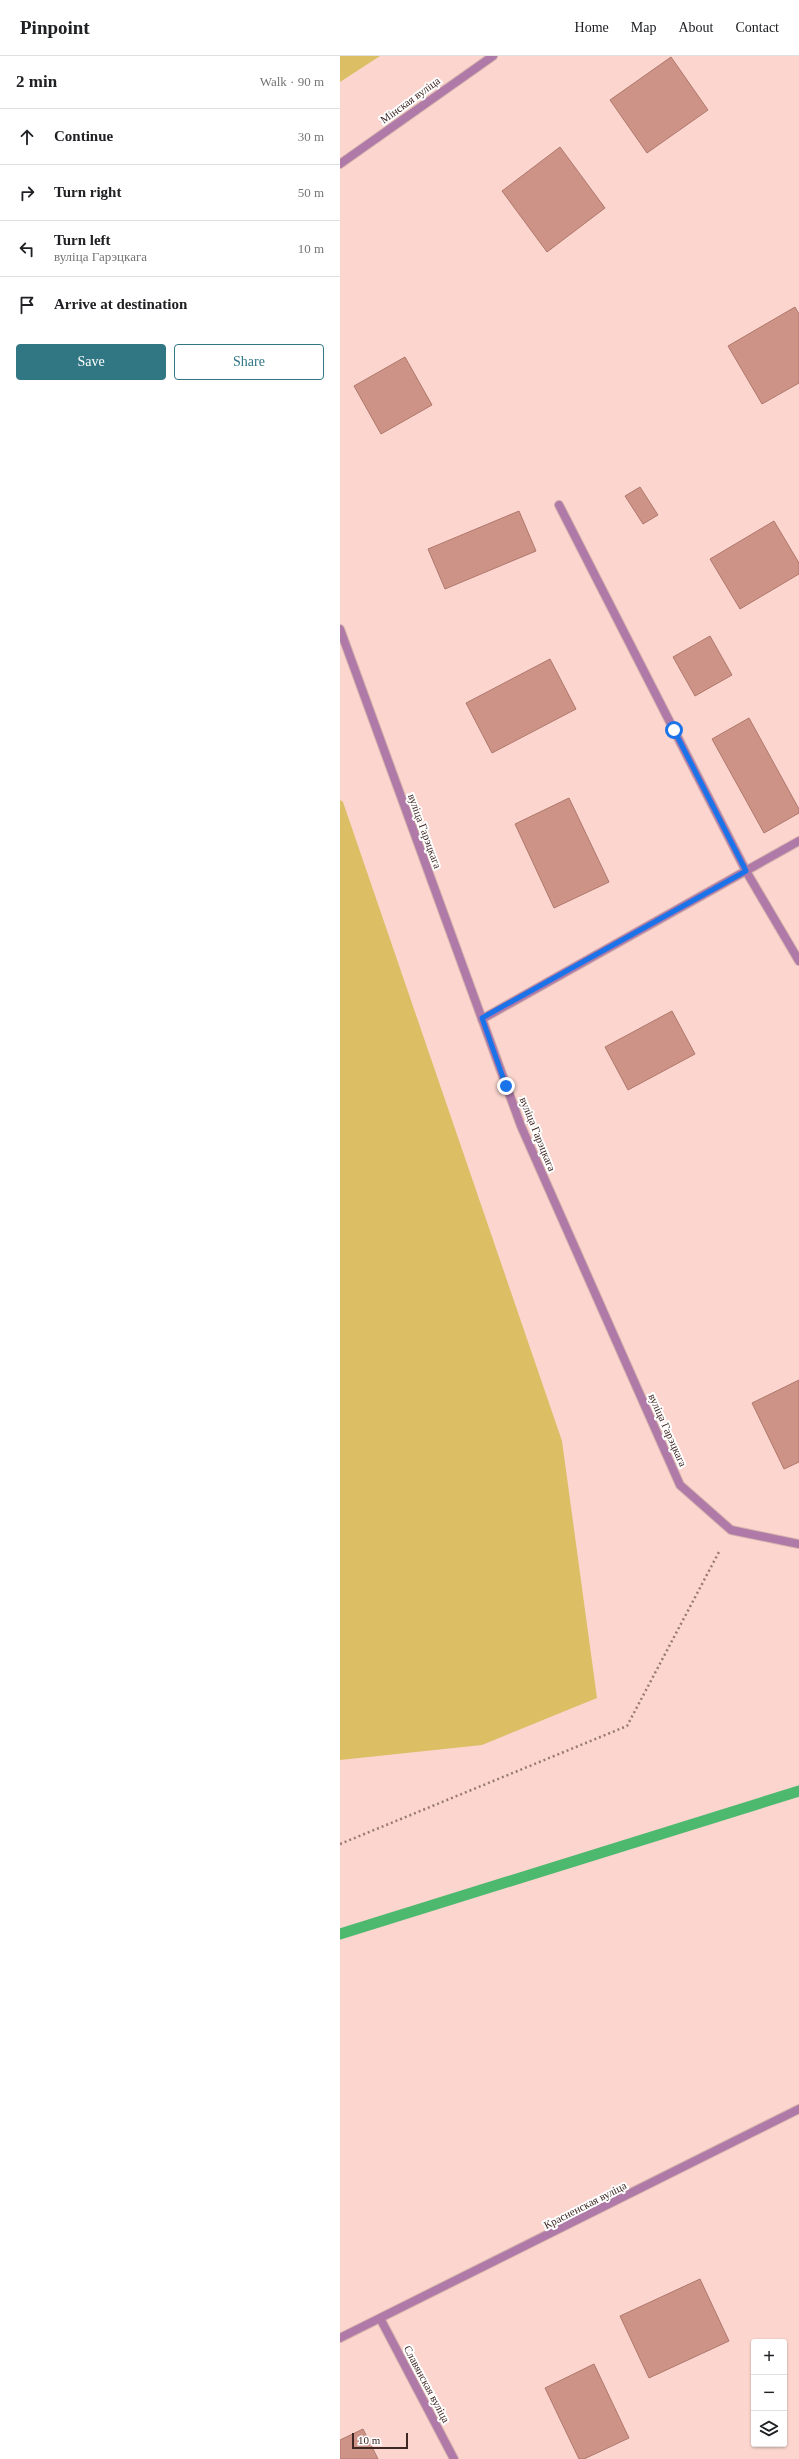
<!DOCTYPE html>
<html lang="en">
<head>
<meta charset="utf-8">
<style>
	body { margin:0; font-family:"Times New Roman",serif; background:#f6f6f6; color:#202124 }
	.controls { position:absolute; right:12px; bottom:12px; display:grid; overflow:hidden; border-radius:4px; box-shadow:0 1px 3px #0004 }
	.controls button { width:36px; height:36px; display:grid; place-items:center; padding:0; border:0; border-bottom:1px solid #e0e0e0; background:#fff; color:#202124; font:20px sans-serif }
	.scale { position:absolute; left:12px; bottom:10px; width:56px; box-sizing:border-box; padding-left:4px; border:2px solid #3f2823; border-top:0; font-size:11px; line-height:14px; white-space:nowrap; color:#3f2823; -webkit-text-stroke:3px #fff; paint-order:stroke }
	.stop { position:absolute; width:12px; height:12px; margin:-9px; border:3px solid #1a73e8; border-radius:50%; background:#fff }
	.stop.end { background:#1a73e8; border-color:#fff; box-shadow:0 1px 4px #0008 }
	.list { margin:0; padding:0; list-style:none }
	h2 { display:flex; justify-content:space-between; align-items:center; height:52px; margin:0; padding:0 16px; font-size:17px }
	h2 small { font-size:13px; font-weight:400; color:#757577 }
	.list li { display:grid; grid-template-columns:26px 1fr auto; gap:12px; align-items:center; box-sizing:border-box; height:56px; padding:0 16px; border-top:1px solid #e0e0e0 }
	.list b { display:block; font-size:15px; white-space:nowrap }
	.list p { margin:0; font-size:13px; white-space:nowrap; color:#757577 }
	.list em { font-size:13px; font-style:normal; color:#757577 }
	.actions { display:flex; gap:8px; padding:12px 16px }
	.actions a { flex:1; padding:9px 0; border:1px solid #307683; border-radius:4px; text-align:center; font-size:14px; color:#307683 }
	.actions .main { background:#307683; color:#fff }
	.icon { flex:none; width:22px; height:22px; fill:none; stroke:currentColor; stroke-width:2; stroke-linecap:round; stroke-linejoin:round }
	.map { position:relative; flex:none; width:459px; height:2403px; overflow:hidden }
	header { display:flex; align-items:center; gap:24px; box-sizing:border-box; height:56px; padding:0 20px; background:#fff; border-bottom:1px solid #e0e0e0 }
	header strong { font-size:19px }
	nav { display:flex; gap:22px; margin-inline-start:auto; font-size:14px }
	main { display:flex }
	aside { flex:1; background:#fff }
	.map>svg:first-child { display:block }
	.green { fill:#dcbe65 }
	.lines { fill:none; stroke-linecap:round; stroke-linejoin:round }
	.stream { stroke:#4db96f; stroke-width:11 }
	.building { fill:#cd9387; stroke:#b0786d }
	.lane-casing { stroke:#d5b2ac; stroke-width:10 }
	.street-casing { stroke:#d5b2ac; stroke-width:10 }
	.path { stroke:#987a74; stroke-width:2.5; stroke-dasharray:2 3; stroke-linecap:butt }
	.lane { stroke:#af79a8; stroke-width:8 }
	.street { stroke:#af79a8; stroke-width:8 }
	.route { stroke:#1a73e8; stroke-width:5 }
	.labels { text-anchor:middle; stroke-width:4; stroke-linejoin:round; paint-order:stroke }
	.street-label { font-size:11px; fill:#3f2823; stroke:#fff }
</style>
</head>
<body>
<header>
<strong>Pinpoint</strong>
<nav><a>Home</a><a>Map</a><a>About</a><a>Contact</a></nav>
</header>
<main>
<aside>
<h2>2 min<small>Walk · 90 m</small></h2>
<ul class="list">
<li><svg class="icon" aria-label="ahead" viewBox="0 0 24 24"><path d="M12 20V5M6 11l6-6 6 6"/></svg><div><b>Continue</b></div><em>30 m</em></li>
<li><svg class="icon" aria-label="right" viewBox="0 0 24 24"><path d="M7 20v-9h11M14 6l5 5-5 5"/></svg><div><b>Turn right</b></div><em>50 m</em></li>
<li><svg class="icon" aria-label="left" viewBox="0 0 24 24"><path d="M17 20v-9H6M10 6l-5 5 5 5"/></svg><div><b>Turn left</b><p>вуліца Гарэцкага</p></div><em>10 m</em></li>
<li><svg class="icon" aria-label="arrive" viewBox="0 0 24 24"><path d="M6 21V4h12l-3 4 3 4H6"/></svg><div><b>Arrive at destination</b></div></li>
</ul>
<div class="actions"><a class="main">Save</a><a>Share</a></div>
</aside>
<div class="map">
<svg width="459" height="2403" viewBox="0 0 459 2403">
	<rect width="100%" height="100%" fill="#fbd5ce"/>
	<g class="green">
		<polygon points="0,0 40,0 0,26"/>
		<polygon points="0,744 3,746 222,1385 257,1642 142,1689 0,1704"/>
	</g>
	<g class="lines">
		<polyline class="stream" points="0,1878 459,1735"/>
	</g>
	<g class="building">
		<polygon points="331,1 368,54 307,97 270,44"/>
		<polygon points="220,91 265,152 207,196 162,135"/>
		<polygon points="455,251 459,258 459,327 422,348 388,290"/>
		<polygon points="65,301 92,349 41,378 14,330"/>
		<polygon points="300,431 318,459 303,468 285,440"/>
		<polygon points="179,455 196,495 105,533 88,493"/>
		<polygon points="434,465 459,507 459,518 400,553 370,503"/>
		<polygon points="370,580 392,619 355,640 333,601"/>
		<polygon points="210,603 236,653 152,697 126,647"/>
		<polygon points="409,662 459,753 459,757 424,777 372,683"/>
		<polygon points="229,742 269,826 214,852 175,768"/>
		<polygon points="332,955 355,998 288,1034 265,991"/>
		<polygon points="459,1324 459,1406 444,1413 412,1347"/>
		<polygon points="360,2223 389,2285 309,2322 280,2260"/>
		<polygon points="254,2308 289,2382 244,2403 239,2403 205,2332"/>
		<polygon points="23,2373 38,2403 0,2403 0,2384"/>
	</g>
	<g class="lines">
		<defs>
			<g id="lane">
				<polyline points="219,449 406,815 459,905"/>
				<polyline points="142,963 459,785"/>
			</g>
			<g id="street">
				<polyline points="0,108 153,0"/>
				<polyline points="0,573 181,1070 340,1429 391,1474 459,1488"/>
				<polyline points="41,2264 114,2403"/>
				<polyline points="0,2282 459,2053"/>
			</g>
		</defs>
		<use href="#lane" class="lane-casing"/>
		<use href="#street" class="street-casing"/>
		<polyline class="path" points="0,1788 287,1670 380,1494"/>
		<use href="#lane" class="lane"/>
		<use href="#street" class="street"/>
	</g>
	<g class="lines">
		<polyline class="route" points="166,1030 142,962 406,815 334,674"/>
	</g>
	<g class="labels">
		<g class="street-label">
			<text transform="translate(70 44) rotate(-36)" y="4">Мінская вуліца</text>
			<text transform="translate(85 775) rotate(70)" y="4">вуліца Гарэцкага</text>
			<text transform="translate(198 1078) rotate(68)" y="4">вуліца Гарэцкага</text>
			<text transform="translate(328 1374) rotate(66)" y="4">вуліца Гарэцкага</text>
			<text transform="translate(245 2149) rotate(-27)" y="4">Красненская вуліца</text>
			<text transform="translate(87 2328) rotate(62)" y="4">Славянская вуліца</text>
		</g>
	</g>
</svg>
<div class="controls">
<button>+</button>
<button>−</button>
<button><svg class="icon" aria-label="layers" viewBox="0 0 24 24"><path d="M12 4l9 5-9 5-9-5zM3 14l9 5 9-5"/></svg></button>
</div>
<div class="scale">10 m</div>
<div class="stop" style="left:334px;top:674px"></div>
<div class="stop end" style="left:166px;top:1030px"></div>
</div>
</main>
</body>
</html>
